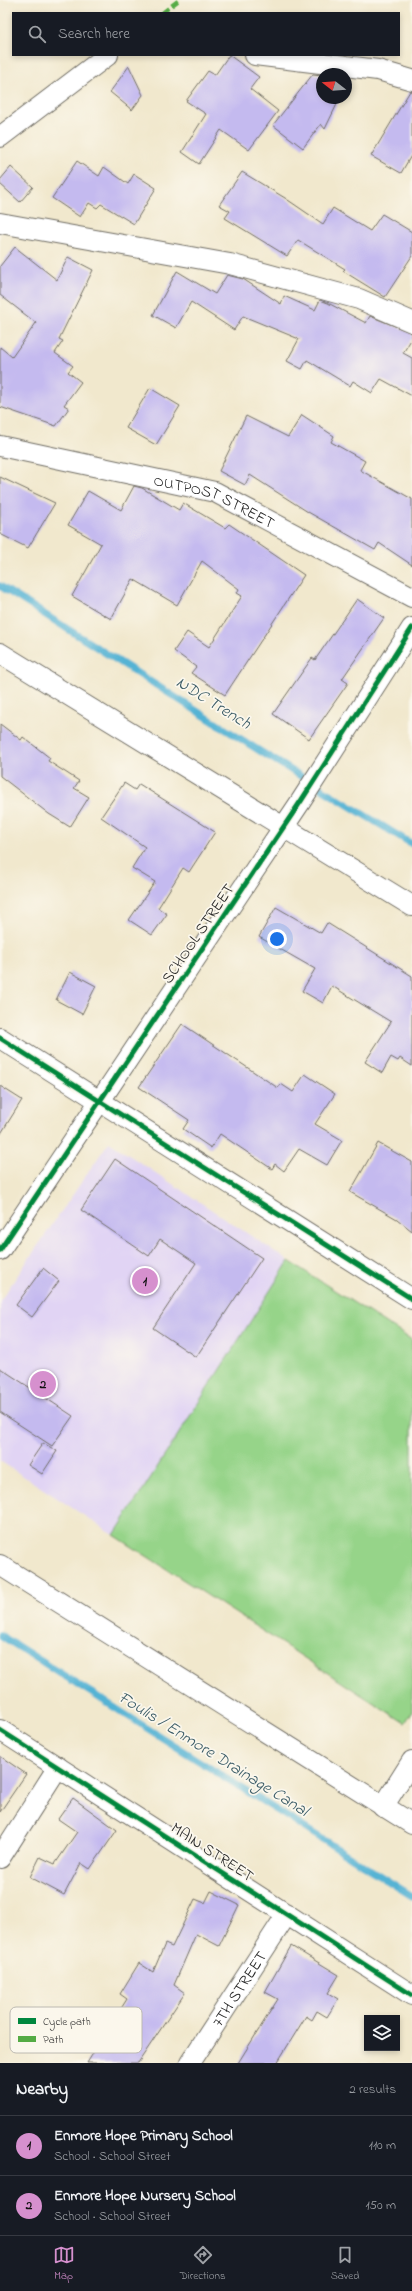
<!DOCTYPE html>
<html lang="en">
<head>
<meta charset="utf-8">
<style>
	body { margin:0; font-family:"Indie Flower",sans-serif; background:#242831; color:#f1f3f6 }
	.controls { position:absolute; right:12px; bottom:12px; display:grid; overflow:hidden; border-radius:0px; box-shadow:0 2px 6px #0003 }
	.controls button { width:36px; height:36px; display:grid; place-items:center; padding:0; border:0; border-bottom:1px solid #363941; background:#171b24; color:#f1f3f6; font:20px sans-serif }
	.compass { position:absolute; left:316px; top:68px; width:36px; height:36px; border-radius:50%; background:#171b24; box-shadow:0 2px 6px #0003; rotate:287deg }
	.you { position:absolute; left:277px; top:939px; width:14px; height:14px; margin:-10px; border:3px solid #fff; border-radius:50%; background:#1a73e8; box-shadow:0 0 0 6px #1a73e833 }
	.badge { display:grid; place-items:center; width:26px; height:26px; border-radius:50%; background:#d690ce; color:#111; font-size:13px; font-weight:700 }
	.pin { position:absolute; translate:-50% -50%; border:2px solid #fff; box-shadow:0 1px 4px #0006 }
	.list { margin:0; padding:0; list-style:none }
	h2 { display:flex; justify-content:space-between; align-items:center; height:52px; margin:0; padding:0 16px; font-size:17px }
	h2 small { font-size:13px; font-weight:400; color:#9ea1a6 }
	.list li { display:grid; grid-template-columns:26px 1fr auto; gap:12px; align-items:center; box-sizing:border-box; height:60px; padding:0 16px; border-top:1px solid #363941 }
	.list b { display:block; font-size:15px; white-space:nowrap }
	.list p { margin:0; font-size:13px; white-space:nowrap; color:#9ea1a6 }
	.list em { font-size:13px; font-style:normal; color:#9ea1a6 }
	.icon { flex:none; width:22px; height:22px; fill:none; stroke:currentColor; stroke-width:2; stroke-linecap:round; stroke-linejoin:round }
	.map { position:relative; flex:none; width:412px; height:2063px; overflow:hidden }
	.search { position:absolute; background:#171b24; box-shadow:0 2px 6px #0003; left:12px; right:12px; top:12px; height:44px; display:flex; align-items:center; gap:10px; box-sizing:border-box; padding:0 14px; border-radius:0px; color:#9ea1a6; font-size:15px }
	.sheet { height:172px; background:#171b24 }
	nav { display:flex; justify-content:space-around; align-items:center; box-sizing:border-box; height:56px; border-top:1px solid #363941; background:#171b24; font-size:11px; color:#9ea1a6 }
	nav a { display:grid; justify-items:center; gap:2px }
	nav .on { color:#d690ce }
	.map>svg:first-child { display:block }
	.built { fill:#e1d4f4 }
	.green { fill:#96d489; stroke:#60805a }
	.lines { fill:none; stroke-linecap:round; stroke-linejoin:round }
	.stream { stroke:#55b3d4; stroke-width:7 }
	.building { fill:#c4baef }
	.minor-casing { stroke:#706d64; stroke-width:22 }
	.minor { stroke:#fff; stroke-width:20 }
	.quiet { stroke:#54ab44; stroke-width:4; stroke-dasharray:8 4; stroke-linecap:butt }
	.cycleway-casing { stroke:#fbf7ec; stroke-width:8 }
	.cycleway { stroke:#00873e; stroke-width:5 }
	.labels { text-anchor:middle; stroke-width:3.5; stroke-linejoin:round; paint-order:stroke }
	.street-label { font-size:16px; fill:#2b2b2b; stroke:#fbf7ec }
	.water-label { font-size:17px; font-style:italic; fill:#3a5b66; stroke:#fbf7ec }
	.key { fill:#fbf7ec; stroke:#bdbab2; stroke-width:1 }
	.key-label { font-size:11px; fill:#2b2b2b }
</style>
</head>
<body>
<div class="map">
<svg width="412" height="2063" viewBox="0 0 412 2063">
	<rect width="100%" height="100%" fill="#fbf7ec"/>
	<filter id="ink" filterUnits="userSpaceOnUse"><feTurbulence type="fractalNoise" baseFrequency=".025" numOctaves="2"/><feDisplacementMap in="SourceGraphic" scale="8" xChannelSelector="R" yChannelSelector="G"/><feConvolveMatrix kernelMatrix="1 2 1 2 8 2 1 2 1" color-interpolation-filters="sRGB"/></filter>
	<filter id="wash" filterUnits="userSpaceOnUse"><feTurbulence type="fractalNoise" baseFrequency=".012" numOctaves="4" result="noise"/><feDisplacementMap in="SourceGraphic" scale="16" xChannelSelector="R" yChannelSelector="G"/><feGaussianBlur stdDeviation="0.9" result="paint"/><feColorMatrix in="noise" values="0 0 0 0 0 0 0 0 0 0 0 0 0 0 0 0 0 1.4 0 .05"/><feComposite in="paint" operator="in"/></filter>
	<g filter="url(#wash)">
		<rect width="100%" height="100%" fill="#f1e8cd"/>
		<polygon class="built" points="109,1142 289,1261 114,1535 0,1461 0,1301"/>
		<polygon class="green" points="289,1261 412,1340 412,1712 405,1723 114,1535"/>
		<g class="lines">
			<g class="stream">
				<polyline points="0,586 263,753 412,844"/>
				<polyline points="0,1635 412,1896"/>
			</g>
		</g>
		<g id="blocks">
			<g class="building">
				<polygon points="229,55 259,77 250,89 278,111 249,150 221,130 199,164 182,152 206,114 186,101 208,71 215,75"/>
				<polygon points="129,66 143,95 132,110 110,92"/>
				<polygon points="313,74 322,75 322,98 340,98 325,129 321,124 303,148 273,125"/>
				<polygon points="410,91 412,91 412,154 401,173 371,156"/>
				<polygon points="77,161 99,176 104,167 128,184 134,174 156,188 134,224 101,204 97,208 89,203 80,217 52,198"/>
				<polygon points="11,167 33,187 20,202 0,184 0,180"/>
				<polygon points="242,172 285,198 323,224 333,208 370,231 382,214 412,232 412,256 385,297 343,271 345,269 298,240 287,256 225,218 230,211 219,205"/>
				<polygon points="15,247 57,280 68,257 93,270 59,339 63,341 55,353 73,366 68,372 81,382 64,405 69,408 56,426 0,407 0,347 12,357 36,323 0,295 0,266"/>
				<polygon points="177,271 215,294 227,275 243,279 281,304 284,296 315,310 320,300 328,303 366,323 370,316 412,333 412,338 403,353 412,358 412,396 381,379 372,393 353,381 350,386 307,360 302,369 287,361 299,339 243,316 234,330 191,302 176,328 153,315"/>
				<polygon points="150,388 180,406 156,445 126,428"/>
				<polygon points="302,415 334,436 331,442 365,461 360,470 412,499 412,565 379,543 375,550 308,512 250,475 245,485 219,471 246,416 288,437"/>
				<polygon points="0,477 55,503 28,548 0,534"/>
				<polygon points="134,486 142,488 179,510 183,503 225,528 229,524 304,575 225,695 191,673 196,667 174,651 187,632 209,647 242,596 237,593 239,589 202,561 177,605 133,579 111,619 72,596 101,544 68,525 88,491 121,510"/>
				<polygon points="357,599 384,618 342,679 348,683 309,739 273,714 312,658 315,660"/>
				<polygon points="0,724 21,740 23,737 50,758 48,761 79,781 74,788 89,797 70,827 49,814 0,776"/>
				<polygon points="124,783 135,790 139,784 215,832 189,872 183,868 158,908 167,914 152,935 129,920 155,882 132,868 145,847 101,817"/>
				<polygon points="276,907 321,933 327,923 412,976 412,1066 400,1058 398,1061 391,1057 382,1073 365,1062 391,1022 332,986 323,1003 302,991 315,969 259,937"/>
				<polygon points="70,972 96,986 82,1014 56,1000"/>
				<polygon points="182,1024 278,1088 281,1084 293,1092 305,1074 335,1094 315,1124 342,1140 327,1165 299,1149 284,1171 275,1164 272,1169 220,1134 211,1148 183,1129 189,1120 139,1087"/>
				<polygon points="0,1086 22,1100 0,1135"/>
				<polygon points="378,1143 412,1162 412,1231 397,1219 350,1192"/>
				<polygon points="115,1159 262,1258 196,1357 153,1328 196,1263 160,1239 149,1256 81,1210"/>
				<polygon points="43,1268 59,1281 32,1317 16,1305"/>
				<polygon points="0,1368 73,1416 52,1446 0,1412"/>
				<polygon points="43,1443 57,1451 42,1474 28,1465"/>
				<polygon points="0,1756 26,1774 0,1812"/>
				<polygon points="73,1798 117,1830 90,1869 81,1863 64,1895 30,1877 40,1857 55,1864 77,1832 58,1819"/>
				<polygon points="211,1891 239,1905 219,1946 196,1934 174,1985 185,1993 138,2063 87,2063 127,1999 120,1994 139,1963 153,1972 165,1944 172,1947 195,1899 205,1903"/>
				<polygon points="291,1946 339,1975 328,1993 338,1999 327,2017 317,2011 312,2020 306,2016 277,2063 238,2063 278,1999 265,1992"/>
			</g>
		</g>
	</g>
	<g filter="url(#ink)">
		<use href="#blocks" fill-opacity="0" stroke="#706d64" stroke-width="1"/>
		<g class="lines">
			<defs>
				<g id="minor">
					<polyline points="255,55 378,70 412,80"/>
					<polyline points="0,137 108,55"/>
					<polyline points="0,223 230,264 359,299 412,322"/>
					<path id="s1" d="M 0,446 L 215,492 L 412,597"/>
					<polyline points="0,653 412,906"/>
					<polyline points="0,1038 412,1299"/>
					<polyline points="0,1250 301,801 412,628"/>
					<polyline points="0,1565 412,1824"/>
					<polyline points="0,1730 412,1995"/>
					<polyline points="383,1807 412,1761"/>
					<polyline points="0,1858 58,1767"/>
					<path id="s2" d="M 190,2063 L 287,1914"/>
				</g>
			</defs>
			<use href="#minor" class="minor-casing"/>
			<use href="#minor" class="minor"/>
			<polyline class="quiet" points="162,13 179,0"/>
			<defs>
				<g id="cycleway">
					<polyline points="0,1038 412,1299"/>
					<polyline points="0,1250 301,801 412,628"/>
					<polyline points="0,1730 412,1995"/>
				</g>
			</defs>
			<use href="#cycleway" class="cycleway-casing"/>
			<use href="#cycleway" class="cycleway"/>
		</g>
	</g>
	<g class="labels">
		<g class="street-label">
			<text dy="6" stroke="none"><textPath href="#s1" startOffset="222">OUTPOST STREET</textPath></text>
			<text transform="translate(197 933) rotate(-56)" y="6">SCHOOL STREET</text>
			<text transform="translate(213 1851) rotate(33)" y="6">MAIN STREET</text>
			<text dy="6" stroke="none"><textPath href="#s2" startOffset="89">7TH STREET</textPath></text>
		</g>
		<g class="water-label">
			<text transform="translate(214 702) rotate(32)" y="6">NDC Trench</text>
			<text transform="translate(214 1753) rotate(32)" y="6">Foulis / Enmore Drainage Canal</text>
		</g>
	</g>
	<rect x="10" y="2007" width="132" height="46" rx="6" class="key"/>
	<rect x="18" y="2018" width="18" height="6" fill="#00873e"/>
	<rect x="18" y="2036" width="18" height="6" fill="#54ab44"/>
	<g class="key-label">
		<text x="43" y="2025">Cycle path</text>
		<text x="43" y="2043">Path</text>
	</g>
</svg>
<div class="controls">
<button><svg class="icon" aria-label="layers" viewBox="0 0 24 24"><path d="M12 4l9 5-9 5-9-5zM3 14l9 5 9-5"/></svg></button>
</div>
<svg class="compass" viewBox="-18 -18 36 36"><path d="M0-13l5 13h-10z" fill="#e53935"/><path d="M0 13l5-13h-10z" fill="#9ea1a6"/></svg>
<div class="you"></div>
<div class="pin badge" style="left:145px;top:1281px">1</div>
<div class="pin badge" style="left:43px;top:1384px">2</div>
<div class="search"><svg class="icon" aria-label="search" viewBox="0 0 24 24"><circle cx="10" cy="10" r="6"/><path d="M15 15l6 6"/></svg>Search here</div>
</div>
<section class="sheet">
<h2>Nearby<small>2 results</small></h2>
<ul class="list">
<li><span class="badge">1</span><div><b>Enmore Hope Primary School</b><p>School · School Street</p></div><em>110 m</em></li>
<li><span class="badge">2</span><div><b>Enmore Hope Nursery School</b><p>School · School Street</p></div><em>150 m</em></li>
</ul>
</section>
<nav>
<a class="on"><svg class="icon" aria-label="map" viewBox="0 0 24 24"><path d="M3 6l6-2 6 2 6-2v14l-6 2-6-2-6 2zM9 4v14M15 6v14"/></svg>Map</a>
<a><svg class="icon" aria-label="directions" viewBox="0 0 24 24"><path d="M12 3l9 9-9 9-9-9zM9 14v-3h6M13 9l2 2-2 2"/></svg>Directions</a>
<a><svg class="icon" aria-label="saved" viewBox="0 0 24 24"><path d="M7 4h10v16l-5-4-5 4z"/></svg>Saved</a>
</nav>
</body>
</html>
